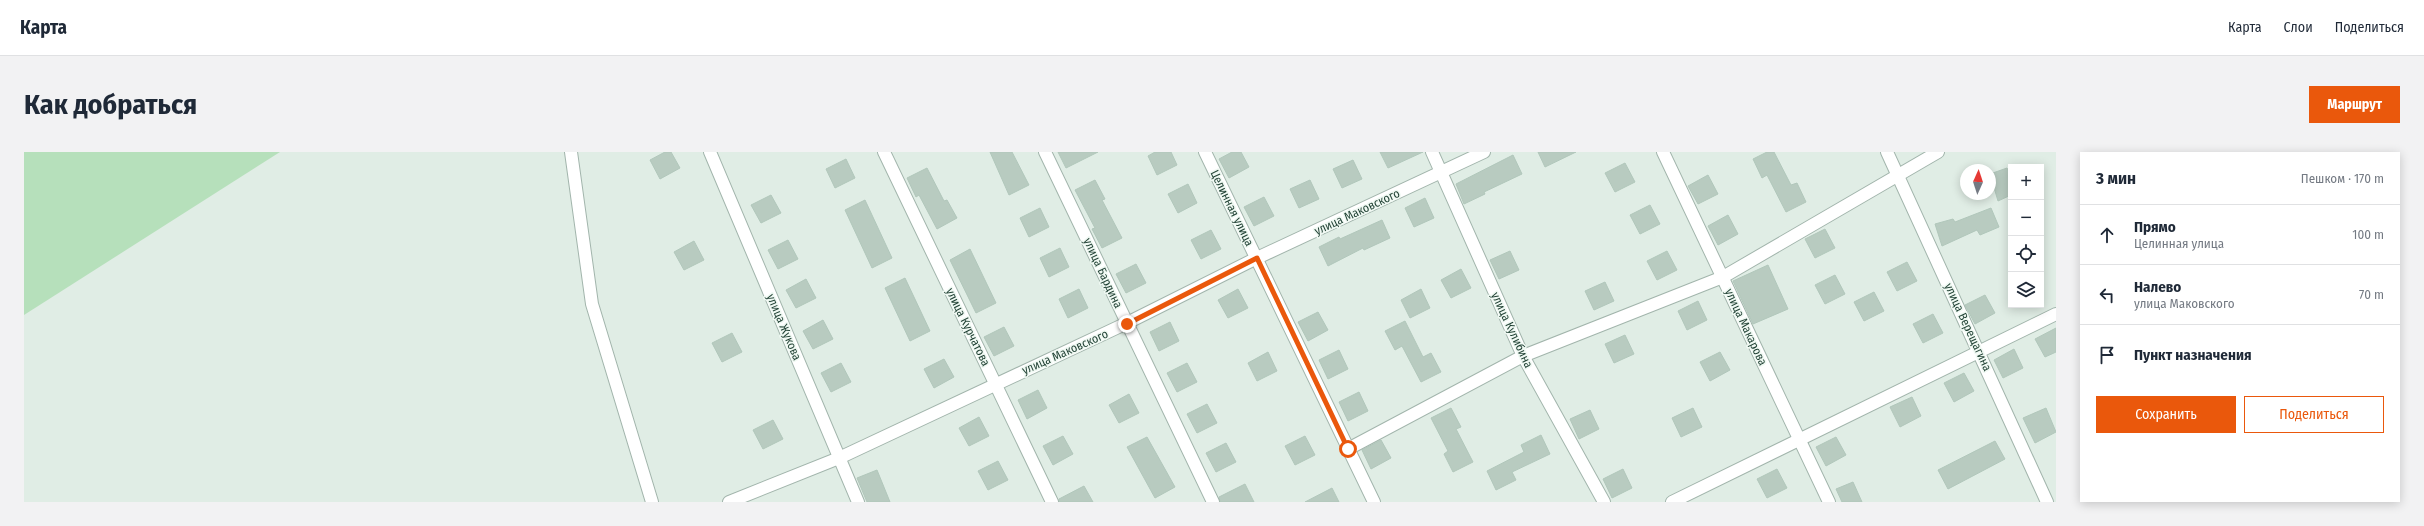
<!DOCTYPE html>
<html lang="ru">
<head>
<meta charset="utf-8">
<style>
	body { margin:0; font-family:"Fira Sans Condensed",sans-serif; background:#f2f2f3; color:#1f2937 }
	.controls { position:absolute; right:12px; top:12px; display:grid; overflow:hidden; border-radius:0px; box-shadow:0 2px 10px #0003 }
	.controls button { width:36px; height:36px; display:grid; place-items:center; padding:0; border:0; border-bottom:1px solid #e0e1e3; background:#fff; color:#1f2937; font:20px sans-serif }
	.compass { position:absolute; left:1936px; top:12px; width:36px; height:36px; border-radius:50%; background:#fff; box-shadow:0 2px 10px #0003; rotate:3deg }
	.stop { position:absolute; width:12px; height:12px; margin:-9px; border:3px solid #ea580c; border-radius:50%; background:#fff }
	.stop.end { background:#ea580c; border-color:#fff; box-shadow:0 1px 4px #0008 }
	.list { margin:0; padding:0; list-style:none }
	h2 { display:flex; justify-content:space-between; align-items:center; height:52px; margin:0; padding:0 16px; font-size:17px }
	h2 small { font-size:13px; font-weight:400; color:#747a83 }
	.list li { display:grid; grid-template-columns:26px 1fr auto; gap:12px; align-items:center; box-sizing:border-box; height:60px; padding:0 16px; border-top:1px solid #e0e1e3 }
	.list b { display:block; font-size:15px; white-space:nowrap }
	.list p { margin:0; font-size:13px; white-space:nowrap; color:#747a83 }
	.list em { font-size:13px; font-style:normal; color:#747a83 }
	.actions { display:flex; gap:8px; padding:12px 16px }
	.actions a { flex:1; padding:9px 0; border:1px solid #ea580c; border-radius:0px; text-align:center; font-size:14px; color:#ea580c }
	.actions .main { background:#ea580c; color:#fff }
	.icon { flex:none; width:22px; height:22px; fill:none; stroke:currentColor; stroke-width:2; stroke-linecap:round; stroke-linejoin:round }
	.map { position:relative; flex:none; width:2032px; height:350px; overflow:hidden; border-radius:0px }
	header { display:flex; align-items:center; gap:24px; box-sizing:border-box; height:56px; padding:0 20px; background:#fff; border-bottom:1px solid #e0e1e3 }
	header strong { font-size:19px }
	nav { display:flex; gap:22px; margin-inline-start:auto; font-size:14px }
	.intro { display:flex; align-items:center; justify-content:space-between; box-sizing:border-box; height:96px; padding:0 24px }
	h1 { margin:0; font-size:28px }
	.button { padding:10px 18px; border-radius:0px; background:#ea580c; color:#fff; font-size:14px; font-weight:700 }
	main { display:flex; gap:24px; padding:0 24px }
	aside { flex:1; background:#fff; border-radius:0px; box-shadow:0 2px 10px #0003 }
	.map>svg:first-child { display:block }
	.green { fill:#b6e0bb }
	.building { fill:#b8cbc0; stroke:#b1c7bb }
	.lines { fill:none; stroke-linecap:round; stroke-linejoin:round }
	.street-casing { stroke:#a2b5ac; stroke-width:14 }
	.street { stroke:#fff; stroke-width:12 }
	.route { stroke:#ea580c; stroke-width:5 }
	.labels { text-anchor:middle; stroke-width:3; stroke-linejoin:round; paint-order:stroke }
	.street-label { font-size:12px; fill:#1e3f32; stroke:#f0f9f3 }
</style>
</head>
<body>
<header>
<strong>Карта</strong>
<nav><a>Карта</a><a>Слои</a><a>Поделиться</a></nav>
</header>
<div class="intro"><h1>Как добраться</h1><a class="button">Маршрут</a></div>
<main>
<div class="map">
<svg width="2032" height="350" viewBox="0 0 2032 350">
	<rect width="100%" height="100%" fill="#e0ede5"/>
	<polygon class="green" points="0,0 256,0 0,163"/>
	<g class="building">
		<polygon points="641,0 647,0 656,16 636,27 626,8"/>
		<polygon points="966,0 988,0 1005,33 985,43"/>
		<polygon points="1034,0 1074,0 1042,16"/>
		<polygon points="1131,0 1147,0 1153,13 1133,23 1124,4"/>
		<polygon points="1208,0 1217,0 1225,15 1205,26 1195,7"/>
		<polygon points="1356,0 1399,0 1364,16"/>
		<polygon points="1514,0 1552,0 1521,15"/>
		<polygon points="1743,0 1750,0 1767,33 1773,31 1782,50 1762,60 1743,23 1738,26 1729,7"/>
		<polygon points="1489,3 1498,22 1460,40 1461,42 1440,52 1432,32"/>
		<polygon points="822,7 831,26 811,36 802,17"/>
		<polygon points="1329,8 1338,27 1318,36 1309,17"/>
		<polygon points="1601,11 1611,30 1591,40 1581,21"/>
		<polygon points="903,16 920,49 923,48 933,66 913,77 895,43 892,45 883,26"/>
		<polygon points="1983,16 1987,24 1987,43 1974,49 1966,22"/>
		<polygon points="1684,23 1694,42 1674,52 1664,34"/>
		<polygon points="1071,28 1081,47 1078,48 1098,86 1078,96 1068,77 1071,76 1051,38"/>
		<polygon points="1286,28 1295,47 1275,56 1266,37"/>
		<polygon points="1164,32 1173,51 1154,61 1144,42"/>
		<polygon points="747,43 757,61 737,71 727,53"/>
		<polygon points="1240,45 1250,64 1230,74 1220,55"/>
		<polygon points="1401,46 1410,66 1390,75 1381,56"/>
		<polygon points="841,48 868,106 848,116 821,58"/>
		<polygon points="1626,53 1636,72 1616,82 1606,63"/>
		<polygon points="1016,56 1025,75 1005,85 996,66"/>
		<polygon points="1967,56 1975,75 1956,83 1953,78 1918,94 1911,72 1929,67 1931,70"/>
		<polygon points="1704,63 1714,82 1694,93 1684,74"/>
		<polygon points="1358,68 1366,86 1340,98 1339,96 1304,114 1295,95 1315,85 1316,87"/>
		<polygon points="1801,77 1811,96 1791,106 1781,87"/>
		<polygon points="1187,78 1197,97 1177,107 1167,88"/>
		<polygon points="764,88 774,107 754,117 744,98"/>
		<polygon points="670,89 680,108 660,118 650,100"/>
		<polygon points="1036,96 1045,115 1025,125 1016,106"/>
		<polygon points="946,97 972,151 952,161 926,108"/>
		<polygon points="1486,99 1495,118 1475,127 1466,108"/>
		<polygon points="1643,99 1653,118 1633,128 1623,109"/>
		<polygon points="1883,110 1893,129 1873,139 1863,120"/>
		<polygon points="1112,112 1122,131 1102,141 1092,122"/>
		<polygon points="1744,113 1764,157 1729,172 1709,129"/>
		<polygon points="1437,117 1447,136 1427,146 1417,128"/>
		<polygon points="1811,123 1821,142 1801,152 1791,133"/>
		<polygon points="881,126 906,179 886,189 861,136"/>
		<polygon points="782,127 792,146 772,156 762,138"/>
		<polygon points="1581,130 1590,149 1570,158 1561,139"/>
		<polygon points="1055,137 1064,156 1044,166 1035,147"/>
		<polygon points="1214,137 1224,156 1204,166 1194,148"/>
		<polygon points="1397,137 1406,156 1386,166 1377,148"/>
		<polygon points="1850,140 1860,159 1840,169 1830,150"/>
		<polygon points="1961,143 1971,161 1951,172 1941,153"/>
		<polygon points="1674,149 1683,168 1663,178 1654,159"/>
		<polygon points="1294,160 1304,178 1284,189 1274,170"/>
		<polygon points="1909,162 1919,181 1899,191 1889,172"/>
		<polygon points="799,168 809,187 789,197 779,179"/>
		<polygon points="1381,169 1399,205 1407,201 1417,220 1397,230 1378,194 1371,198 1361,179"/>
		<polygon points="1146,170 1155,189 1135,199 1126,180"/>
		<polygon points="980,175 990,194 970,204 960,185"/>
		<polygon points="2032,176 2032,200 2021,205 2011,187"/>
		<polygon points="708,181 718,200 698,210 688,191"/>
		<polygon points="1601,183 1610,202 1590,211 1581,192"/>
		<polygon points="1990,197 1999,216 1979,226 1970,208"/>
		<polygon points="1315,198 1324,217 1304,227 1295,208"/>
		<polygon points="1244,200 1253,219 1233,229 1224,211"/>
		<polygon points="1696,200 1706,218 1686,229 1676,210"/>
		<polygon points="920,207 930,225 910,236 900,217"/>
		<polygon points="817,211 827,230 807,240 797,221"/>
		<polygon points="1163,211 1173,230 1153,240 1143,221"/>
		<polygon points="1940,221 1950,239 1930,250 1920,231"/>
		<polygon points="1014,238 1023,256 1003,267 994,248"/>
		<polygon points="1335,240 1344,259 1324,269 1315,250"/>
		<polygon points="1105,242 1115,261 1095,271 1085,253"/>
		<polygon points="1888,245 1897,264 1876,275 1866,255"/>
		<polygon points="1183,252 1193,271 1173,281 1163,262"/>
		<polygon points="1427,256 1437,275 1432,277 1449,310 1429,320 1420,302 1424,299 1407,266"/>
		<polygon points="1669,256 1678,275 1657,285 1648,266"/>
		<polygon points="2022,256 2032,280 2011,291 1999,266"/>
		<polygon points="1566,258 1575,277 1555,287 1546,267"/>
		<polygon points="955,265 965,284 945,294 935,276"/>
		<polygon points="749,268 759,287 739,297 729,278"/>
		<polygon points="1517,283 1526,302 1488,320 1492,328 1472,338 1463,319 1500,300 1497,293"/>
		<polygon points="1039,284 1049,302 1029,313 1019,294"/>
		<polygon points="1281,284 1291,303 1271,313 1261,294"/>
		<polygon points="1123,285 1151,335 1131,346 1103,295"/>
		<polygon points="1812,285 1822,303 1802,314 1792,295"/>
		<polygon points="1357,288 1367,306 1347,317 1338,298"/>
		<polygon points="1971,289 1981,307 1924,337 1914,318"/>
		<polygon points="1202,291 1212,310 1192,320 1182,301"/>
		<polygon points="974,309 984,328 964,338 954,319"/>
		<polygon points="1599,317 1608,336 1588,346 1579,327"/>
		<polygon points="1753,317 1763,336 1743,346 1733,327"/>
		<polygon points="853,318 866,350 843,350 833,326"/>
		<polygon points="1829,330 1838,350 1818,350 1812,337"/>
		<polygon points="1221,332 1230,350 1196,350 1195,345"/>
		<polygon points="1060,334 1069,350 1035,350 1035,347"/>
		<polygon points="1308,336 1315,350 1281,350"/>
	</g>
	<g class="lines">
		<defs>
			<g id="street">
				<polyline points="547,0 568,152 628,350"/>
				<polyline points="686,0 834,350"/>
				<polyline points="860,0 1028,350"/>
				<polyline points="1021,0 1189,350"/>
				<polyline points="1181,0 1350,350"/>
				<polyline points="1408,0 1499,204 1580,350"/>
				<polyline points="1639,0 1805,350"/>
				<polyline points="1863,0 2023,350"/>
				<polyline points="1324,297 1499,204 1699,125 1914,0"/>
				<polyline points="705,350 815,306 1103,171 1233,106 1460,0"/>
				<polyline points="1648,350 2032,162"/>
			</g>
		</defs>
		<use href="#street" class="street-casing"/>
		<use href="#street" class="street"/>
	</g>
	<g class="lines">
		<polyline class="route" points="1103,172 1233,106 1324,297"/>
	</g>
	<g class="labels">
		<g class="street-label">
			<text transform="translate(1208 56) rotate(64)" y="4">Целинная улица</text>
			<text transform="translate(1333 60) rotate(-25)" y="4">улица Маковского</text>
			<text transform="translate(1079 121) rotate(65)" y="4">улица Бардина</text>
			<text transform="translate(760 175) rotate(67)" y="4">улица Жукова</text>
			<text transform="translate(944 175) rotate(64)" y="4">улица Курчатова</text>
			<text transform="translate(1722 175) rotate(65)" y="4">улица Макарова</text>
			<text transform="translate(1944 175) rotate(65)" y="4">улица Верещагина</text>
			<text transform="translate(1488 178) rotate(65)" y="4">улица Кулибина</text>
			<text transform="translate(1041 200) rotate(-24)" y="4">улица Маковского</text>
		</g>
	</g>
</svg>
<div class="controls">
<button>+</button>
<button>−</button>
<button><svg class="icon" aria-label="locate" viewBox="0 0 24 24"><circle cx="12" cy="12" r="6"/><path d="M12 2v4M12 18v4M2 12h4M18 12h4"/></svg></button>
<button><svg class="icon" aria-label="layers" viewBox="0 0 24 24"><path d="M12 4l9 5-9 5-9-5zM3 14l9 5 9-5"/></svg></button>
</div>
<svg class="compass" viewBox="-18 -18 36 36"><path d="M0-13l5 13h-10z" fill="#e53935"/><path d="M0 13l5-13h-10z" fill="#747a83"/></svg>
<div class="stop" style="left:1324px;top:297px"></div>
<div class="stop end" style="left:1103px;top:172px"></div>
</div>
<aside>
<h2>3 мин<small>Пешком · 170 m</small></h2>
<ul class="list">
<li><svg class="icon" aria-label="ahead" viewBox="0 0 24 24"><path d="M12 20V5M6 11l6-6 6 6"/></svg><div><b>Прямо</b><p>Целинная улица</p></div><em>100 m</em></li>
<li><svg class="icon" aria-label="left" viewBox="0 0 24 24"><path d="M17 20v-9H6M10 6l-5 5 5 5"/></svg><div><b>Налево</b><p>улица Маковского</p></div><em>70 m</em></li>
<li><svg class="icon" aria-label="arrive" viewBox="0 0 24 24"><path d="M6 21V4h12l-3 4 3 4H6"/></svg><div><b>Пункт назначения</b></div></li>
</ul>
<div class="actions"><a class="main">Сохранить</a><a>Поделиться</a></div>
</aside>
</main>
</body>
</html>
